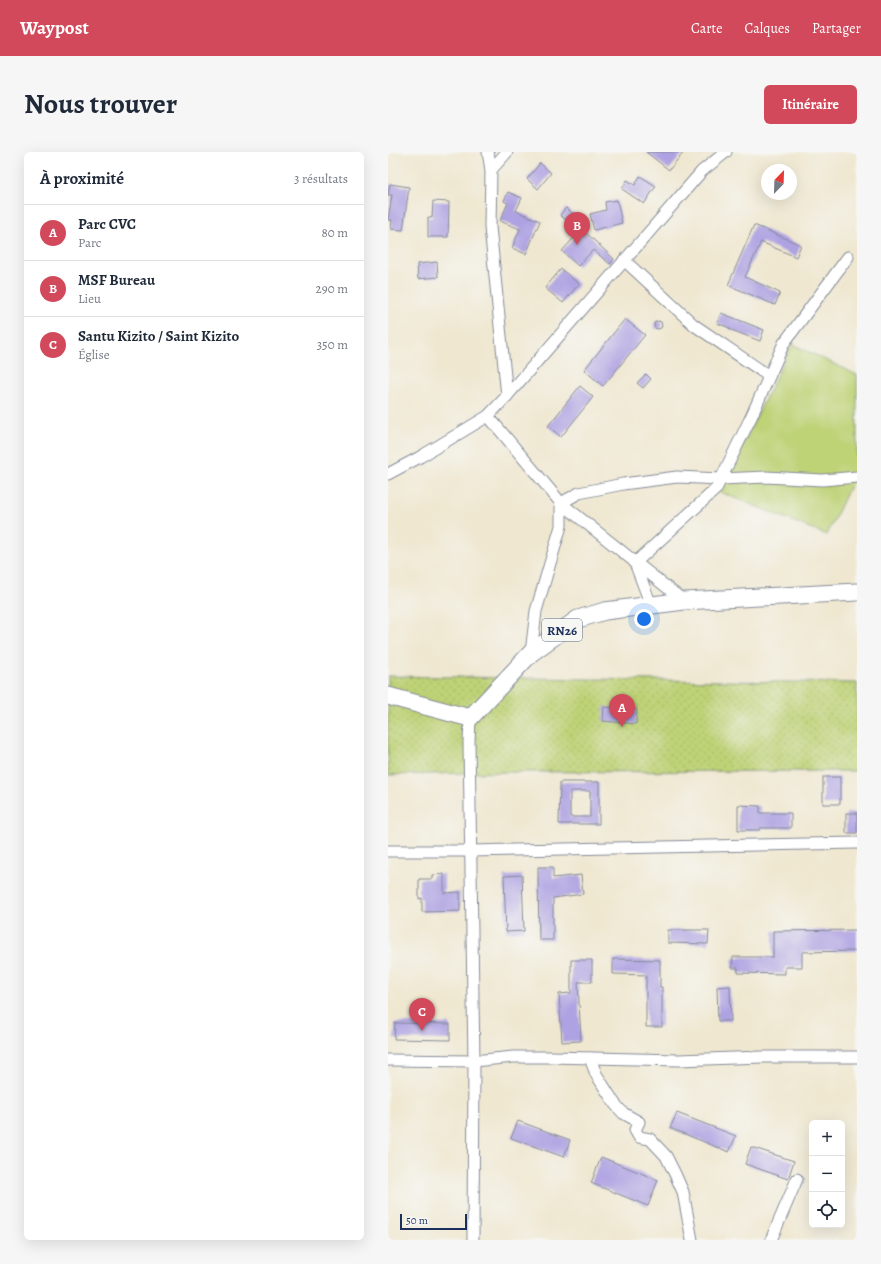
<!DOCTYPE html>
<html lang="fr">
<head>
<meta charset="utf-8">
<style>
	body { margin:0; font-family:Alegreya,serif; background:#f6f6f7; color:#1f2937 }
	.controls { position:absolute; right:12px; bottom:12px; display:grid; overflow:hidden; border-radius:6px; box-shadow:0 4px 16px #0002 }
	.controls button { width:36px; height:36px; display:grid; place-items:center; padding:0; border:0; border-bottom:1px solid #e0e1e3; background:#fff; color:#1f2937; font:20px sans-serif }
	.compass { position:absolute; left:373px; top:12px; width:36px; height:36px; border-radius:50%; background:#fff; box-shadow:0 4px 16px #0002; rotate:23deg }
	.scale { position:absolute; left:12px; bottom:10px; width:67px; box-sizing:border-box; padding-left:4px; border:2px solid #1b2f5e; border-top:0; font-size:11px; line-height:14px; white-space:nowrap; color:#1b2f5e; -webkit-text-stroke:3px #f6f6f2; paint-order:stroke }
	.you { position:absolute; left:256px; top:467px; width:14px; height:14px; margin:-10px; border:3px solid #fff; border-radius:50%; background:#1a73e8; box-shadow:0 0 0 6px #1a73e833 }
	.badge { display:grid; place-items:center; width:26px; height:26px; border-radius:50%; background:#d1495b; color:#fff; font-size:13px; font-weight:700 }
	.pin { position:absolute; translate:-50% -33px; filter:drop-shadow(0 1px 2px #0008) }
	.pin::after { content:''; position:absolute; top:21px; width:14px; height:12px; background:inherit; clip-path:polygon(0 0,100% 0,50% 100%) }
	.list { margin:0; padding:0; list-style:none }
	h2 { display:flex; justify-content:space-between; align-items:center; height:52px; margin:0; padding:0 16px; font-size:17px }
	h2 small { font-size:13px; font-weight:400; color:#747a83 }
	.list li { display:grid; grid-template-columns:26px 1fr auto; gap:12px; align-items:center; box-sizing:border-box; height:56px; padding:0 16px; border-top:1px solid #e0e1e3 }
	.list b { display:block; font-size:15px; white-space:nowrap }
	.list p { margin:0; font-size:13px; white-space:nowrap; color:#747a83 }
	.list em { font-size:13px; font-style:normal; color:#747a83 }
	.icon { flex:none; width:22px; height:22px; fill:none; stroke:currentColor; stroke-width:2; stroke-linecap:round; stroke-linejoin:round }
	.map { position:relative; flex:none; width:469px; height:1088px; overflow:hidden; border-radius:6px }
	header { display:flex; align-items:center; gap:24px; box-sizing:border-box; height:56px; padding:0 20px; background:#d1495b; color:#fff }
	header strong { font-size:19px }
	nav { display:flex; gap:22px; margin-inline-start:auto; font-size:14px }
	.intro { display:flex; align-items:center; justify-content:space-between; box-sizing:border-box; height:96px; padding:0 24px }
	h1 { margin:0; font-size:28px }
	.button { padding:10px 18px; border-radius:6px; background:#d1495b; color:#fff; font-size:14px; font-weight:700 }
	main { display:flex; gap:24px; padding:0 24px }
	aside { flex:1; background:#fff; border-radius:6px; box-shadow:0 4px 16px #0002 }
	.map>svg:first-child { display:block }
	.grass { fill:#bed276; stroke:#6c806a }
	.park { fill:url(#park-dots); stroke:#6c806a }
	.building { fill:#aea2e2; fill-rule:evenodd }
	.lines { fill:none; stroke-linecap:round; stroke-linejoin:round }
	.minor-casing { stroke:#858b97; stroke-width:13 }
	.primary-casing { stroke:#858b97; stroke-width:19 }
	.minor { stroke:#fff; stroke-width:11 }
	.primary { stroke:#fff; stroke-width:17 }
	.labels { text-anchor:middle; stroke-width:4; stroke-linejoin:round; paint-order:stroke }
	.shield { fill:#f6f6f2; stroke:#5d6b8a; stroke-width:1 }
	.shield-label { font-size:13px; font-weight:bold; fill:#1b2f5e }
</style>
</head>
<body>
<header>
<strong>Waypost</strong>
<nav><a>Carte</a><a>Calques</a><a>Partager</a></nav>
</header>
<div class="intro"><h1>Nous trouver</h1><a class="button">Itinéraire</a></div>
<main>
<aside>
<h2>À proximité<small>3 résultats</small></h2>
<ul class="list">
<li><span class="badge">A</span><div><b>Parc CVC</b><p>Parc</p></div><em>80 m</em></li>
<li><span class="badge">B</span><div><b>MSF Bureau</b><p>Lieu</p></div><em>290 m</em></li>
<li><span class="badge">C</span><div><b>Santu Kizito / Saint Kizito</b><p>Église</p></div><em>350 m</em></li>
</ul>
</aside>
<div class="map">
<svg width="469" height="1088" viewBox="0 0 469 1088">
	<defs>
		<pattern id="park-dots" width="8" height="8" patternUnits="userSpaceOnUse"><rect width="8" height="8" fill="#bed276"/><path d="M2 2h.1M6 6h.1" fill="none" stroke="#a3b568" stroke-width="1.8" stroke-linecap="round"/></pattern>
	</defs>
	<rect width="100%" height="100%" fill="#f6f6f2"/>
	<filter id="ink" filterUnits="userSpaceOnUse"><feTurbulence type="fractalNoise" baseFrequency=".025" numOctaves="2"/><feDisplacementMap in="SourceGraphic" scale="8" xChannelSelector="R" yChannelSelector="G"/><feConvolveMatrix kernelMatrix="1 2 1 2 8 2 1 2 1" color-interpolation-filters="sRGB"/></filter>
	<filter id="wash" filterUnits="userSpaceOnUse"><feTurbulence type="fractalNoise" baseFrequency=".012" numOctaves="4" result="noise"/><feDisplacementMap in="SourceGraphic" scale="16" xChannelSelector="R" yChannelSelector="G"/><feGaussianBlur stdDeviation="0.9" result="paint"/><feColorMatrix in="noise" values="0 0 0 0 0 0 0 0 0 0 0 0 0 0 0 0 0 1.4 0 .05"/><feComposite in="paint" operator="in"/></filter>
	<g filter="url(#wash)">
		<rect width="100%" height="100%" fill="#efe7d0"/>
		<polygon class="grass" points="404,192 469,223 469,319 439,383 332,340"/>
		<polygon class="park" points="0,524 469,531 469,619 126,620 0,623"/>
		<g id="blocks">
			<g class="building">
				<polygon points="258,0 296,0 281,18"/>
				<polygon points="152,11 163,21 150,37 139,27"/>
				<polygon points="252,24 268,34 256,52 234,37 239,28 247,33"/>
				<polygon points="2,32 21,35 15,78 3,77 4,68 0,68 4,43 0,43"/>
				<polygon points="120,40 134,46 128,59 152,69 138,102 124,96 132,77 112,69 120,51 116,49"/>
				<polygon points="229,48 234,71 206,78 202,62 218,58 217,50"/>
				<polygon points="45,49 61,50 60,85 40,85 40,65 44,66"/>
				<polygon points="178,56 193,68 187,76 172,63"/>
				<polygon points="366,73 413,93 408,105 373,90 357,125 392,141 387,153 340,133"/>
				<polygon points="194,77 226,107 222,112 205,98 190,114 174,99"/>
				<polygon points="49,110 50,125 30,127 29,112"/>
				<polygon points="173,117 191,132 175,151 157,136"/>
				<polygon points="333,161 376,178 372,189 341,177 342,176 329,171"/>
				<polygon points="237,167 257,183 215,234 196,218"/>
				<circle cx="270" cy="173" r="4"/>
				<polygon points="258,222 263,227 255,236 249,231"/>
				<polygon points="192,234 205,245 173,285 160,274"/>
				<polygon points="216,555 249,557 248,572 215,569"/>
				<rect x="435" y="625" width="17" height="27"/>
				<path d="M 172,630 L 211,630 L 211,672 L 171,672 ZM 182,639 L 202,639 L 202,665 L 182,665 Z"/>
				<polygon points="350,653 372,654 372,661 403,661 403,676 372,676 372,678 350,678"/>
				<rect x="458" y="661" width="11" height="20"/>
				<polygon points="150,715 165,715 165,726 193,723 195,742 165,746 165,788 151,788"/>
				<polygon points="56,722 56,741 72,740 72,759 34,760 34,746 31,747 31,727 44,727 44,723"/>
				<polygon points="134,723 136,779 118,780 116,724"/>
				<polygon points="280,778 321,778 320,792 280,791"/>
				<polygon points="469,778 469,799 414,800 414,815 397,815 397,822 350,821 350,816 344,816 345,805 385,805 385,779"/>
				<polygon points="225,807 272,808 272,835 274,835 274,875 258,875 258,823 225,822"/>
				<polygon points="183,808 204,808 204,830 190,830 193,889 174,890 171,842 183,841"/>
				<polygon points="342,834 343,869 330,869 329,835"/>
				<polygon points="7,871 62,872 62,888 6,887"/>
				<polygon points="289,961 348,984 341,1000 282,976"/>
				<polygon points="130,969 182,988 176,1005 123,986"/>
				<polygon points="363,995 406,1009 400,1027 357,1012"/>
				<polygon points="213,1005 270,1028 260,1054 203,1031"/>
			</g>
		</g>
	</g>
	<g filter="url(#ink)">
		<use href="#blocks" fill-opacity="0" stroke="#858b97" stroke-width="1"/>
		<g class="lines">
			<defs>
				<g id="minor">
					<polyline points="100,0 103,18 102,75 119,244"/>
					<polyline points="103,18 119,0"/>
					<polyline points="236,108 306,173 381,224"/>
					<polyline points="100,264 173,351 296,449"/>
					<polyline points="0,322 32,305 100,264 119,244 314,19 338,0"/>
					<polyline points="173,351 191,341 235,332 289,325 333,327 378,325 434,328 469,325"/>
					<polyline points="263,453 247,411 328,337 364,263 396,191 460,105"/>
					<polyline points="143,501 148,459 173,374 173,351"/>
					<polyline points="82,566 81,591 86,909 85,1088"/>
					<polyline points="0,699 82,699 469,691"/>
					<polyline points="202,906 208,922 227,952 235,961 251,970 247,978 251,985 262,987 278,1004 287,1022 295,1040 304,1088"/>
					<polyline points="0,908 86,909 125,905 162,905 291,908 374,905 469,905"/>
					<polyline points="383,1088 409,1027"/>
				</g>
				<polyline id="primary" points="0,544 82,566 143,501 190,467 217,459 296,449 469,440"/>
			</defs>
			<use href="#minor" class="minor-casing"/>
			<use href="#primary" class="primary-casing"/>
			<use href="#minor" class="minor"/>
			<use href="#primary" class="primary"/>
		</g>
	</g>
	<g class="labels">
		<rect class="shield" x="154" y="467" width="40" height="22" rx="3"/>
		<g class="shield-label">
			<text x="174" y="483">RN26</text>
		</g>
	</g>
</svg>
<div class="controls">
<button>+</button>
<button>−</button>
<button><svg class="icon" aria-label="locate" viewBox="0 0 24 24"><circle cx="12" cy="12" r="6"/><path d="M12 2v4M12 18v4M2 12h4M18 12h4"/></svg></button>
</div>
<svg class="compass" viewBox="-18 -18 36 36"><path d="M0-13l5 13h-10z" fill="#e53935"/><path d="M0 13l5-13h-10z" fill="#747a83"/></svg>
<div class="scale">50 m</div>
<div class="you"></div>
<div class="pin badge" style="left:234px;top:575px">A</div>
<div class="pin badge" style="left:189px;top:93px">B</div>
<div class="pin badge" style="left:34px;top:879px">C</div>
</div>
</main>
</body>
</html>
